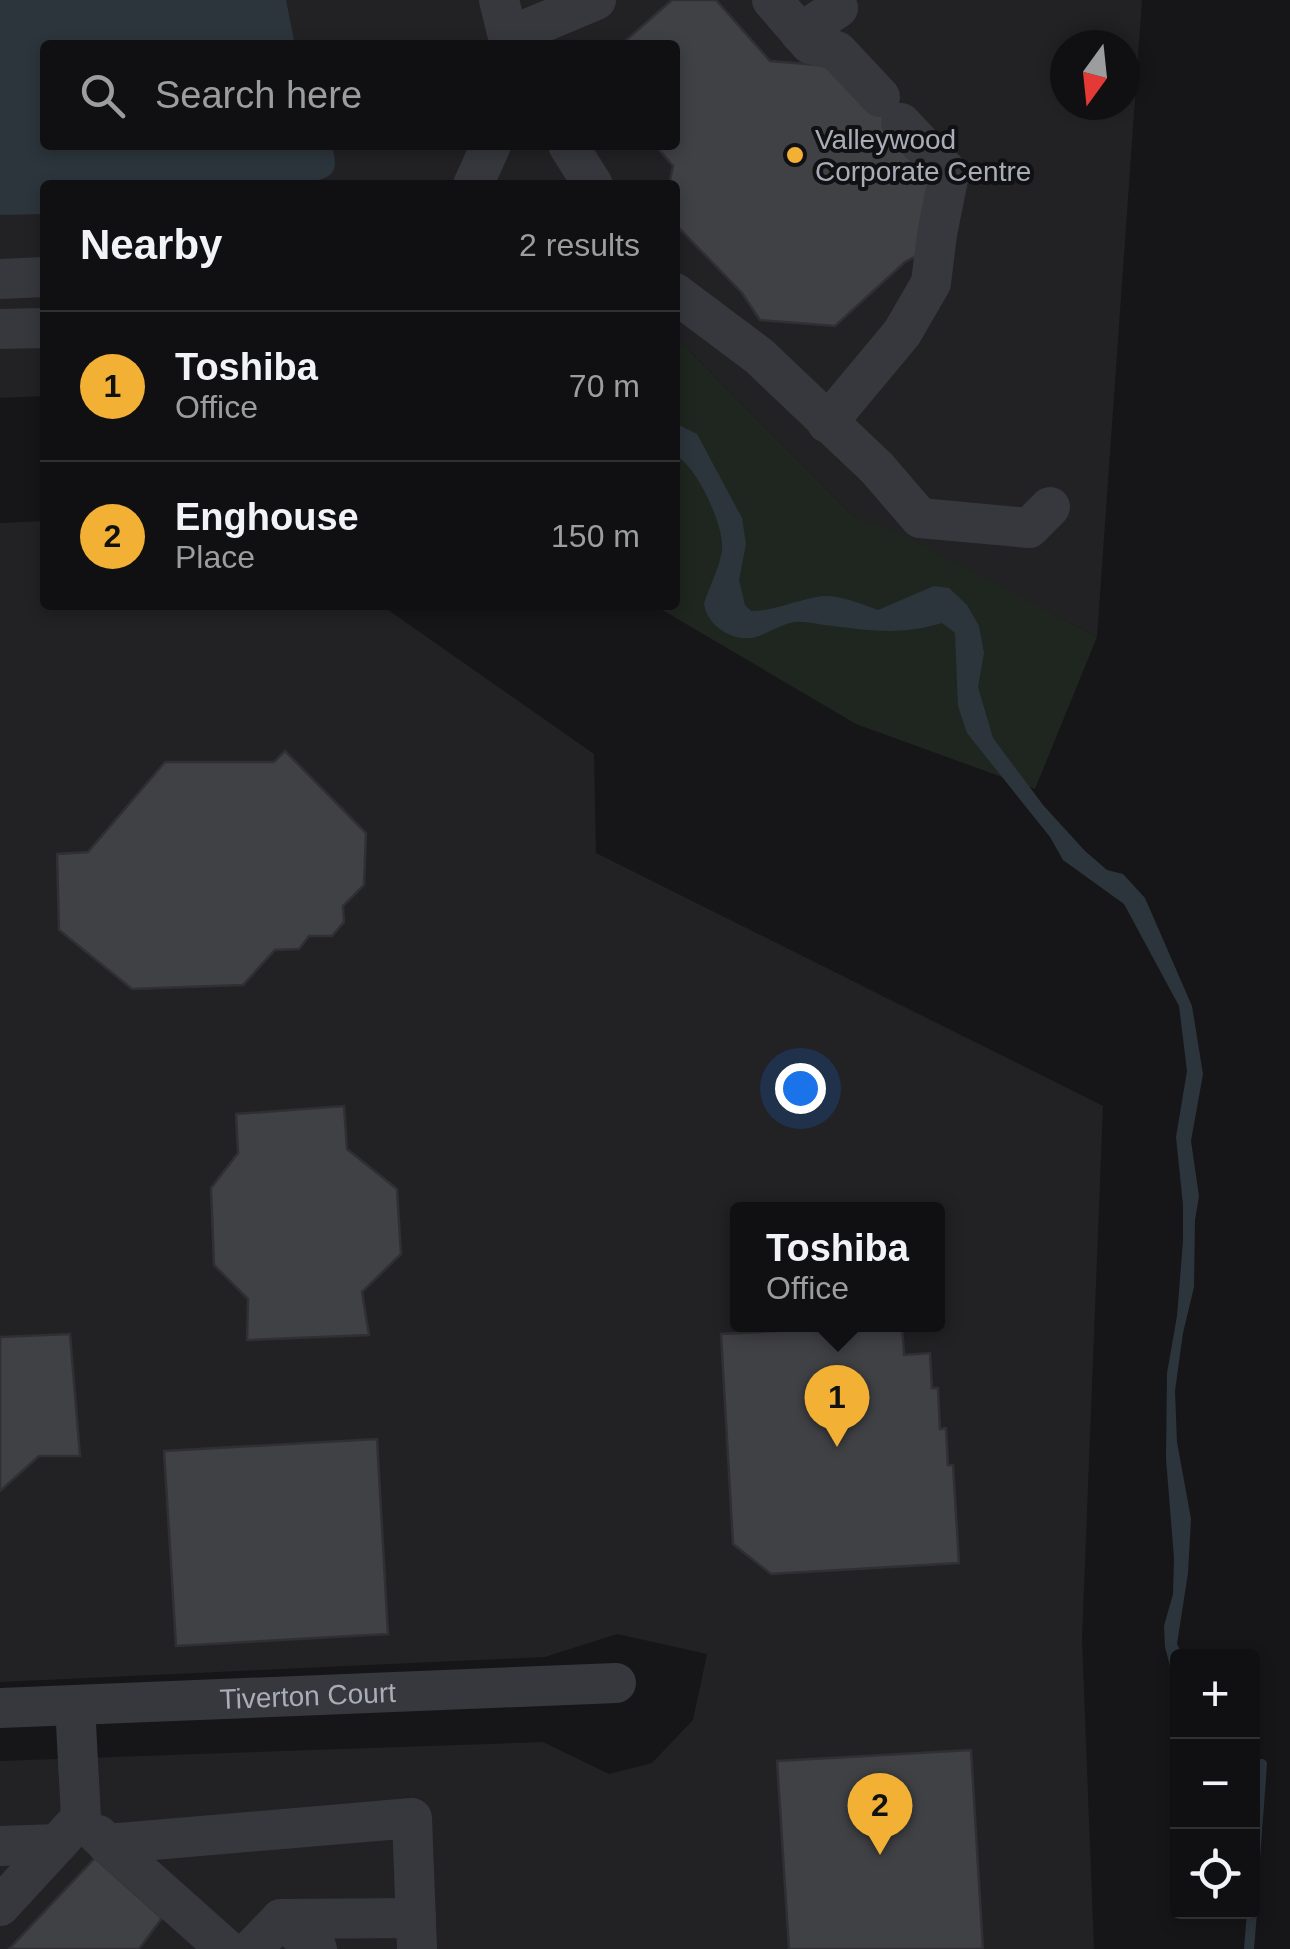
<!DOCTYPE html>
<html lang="en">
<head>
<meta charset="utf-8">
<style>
	body { margin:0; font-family:Arial,sans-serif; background:#1e1e20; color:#f1f3f6 }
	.controls { position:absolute; right:30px; bottom:30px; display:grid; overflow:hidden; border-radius:10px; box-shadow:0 5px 15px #0003 }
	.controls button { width:90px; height:90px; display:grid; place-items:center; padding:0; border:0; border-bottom:2px solid #303032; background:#101012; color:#f1f3f6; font:50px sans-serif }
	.compass { position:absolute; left:1050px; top:30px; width:90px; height:90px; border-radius:50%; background:#101012; box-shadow:0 5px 15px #0003; rotate:195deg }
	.you { position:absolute; left:800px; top:1088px; width:35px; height:35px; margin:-25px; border:8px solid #fff; border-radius:50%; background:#1a73e8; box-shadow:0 0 0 15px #1a73e833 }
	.badge { display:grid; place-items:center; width:65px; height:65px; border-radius:50%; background:#f2b134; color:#111; font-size:32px; font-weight:700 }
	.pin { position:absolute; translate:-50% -82px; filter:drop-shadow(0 2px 5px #0008) }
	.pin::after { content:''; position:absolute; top:52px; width:35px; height:30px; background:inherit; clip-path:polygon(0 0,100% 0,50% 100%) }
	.popup { position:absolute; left:730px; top:1202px; width:215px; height:130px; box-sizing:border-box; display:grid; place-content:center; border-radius:10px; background:#101012; filter:drop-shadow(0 2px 8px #0005); font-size:32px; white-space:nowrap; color:#9c9d9f }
	.popup b { font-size:38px; color:#f1f3f6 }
	.popup::after { content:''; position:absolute; left:50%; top:100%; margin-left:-20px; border:20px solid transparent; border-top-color:#101012 }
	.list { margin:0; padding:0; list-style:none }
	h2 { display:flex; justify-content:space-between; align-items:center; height:130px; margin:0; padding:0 40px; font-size:42px }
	h2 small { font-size:32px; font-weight:400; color:#9c9d9f }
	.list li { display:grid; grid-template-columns:65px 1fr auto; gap:30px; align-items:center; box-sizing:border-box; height:150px; padding:0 40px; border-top:2px solid #303032 }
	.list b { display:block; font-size:38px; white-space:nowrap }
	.list p { margin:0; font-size:32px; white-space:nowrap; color:#9c9d9f }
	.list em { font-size:32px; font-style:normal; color:#9c9d9f }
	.icon { flex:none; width:55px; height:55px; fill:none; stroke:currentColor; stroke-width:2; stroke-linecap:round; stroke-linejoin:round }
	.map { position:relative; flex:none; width:1290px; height:1949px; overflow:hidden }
	.search { position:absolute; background:#101012; box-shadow:0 5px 15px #0003; left:40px; top:40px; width:640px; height:110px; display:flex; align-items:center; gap:25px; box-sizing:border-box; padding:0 35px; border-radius:10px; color:#9c9d9f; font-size:38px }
	.panel { position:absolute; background:#101012; box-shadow:0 5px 15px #0003; left:40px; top:180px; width:640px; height:430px; border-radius:10px }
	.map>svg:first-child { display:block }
	.built { fill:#222225; fill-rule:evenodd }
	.green { fill:#1e261f }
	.water { fill:#2c353c }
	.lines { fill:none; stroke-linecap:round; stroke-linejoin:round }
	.stream { stroke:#2c353c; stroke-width:10 }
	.building { fill:#404145; stroke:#303034; stroke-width:2.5 }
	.minor { stroke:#37383d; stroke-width:40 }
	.poi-dot { fill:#f2b134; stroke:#111113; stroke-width:4 }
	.labels { text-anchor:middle; stroke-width:8; stroke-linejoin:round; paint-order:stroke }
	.poi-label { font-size:28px; fill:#a8adb8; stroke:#111113; text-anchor:start }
	.street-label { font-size:28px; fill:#a8adb8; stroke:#111113 }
</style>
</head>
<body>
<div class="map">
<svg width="1290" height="1949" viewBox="0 0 1290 1949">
	<rect width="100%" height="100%" fill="#161618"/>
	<g class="built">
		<path d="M 0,0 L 1142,0 L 1097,637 L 905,536 L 853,516 L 682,343 L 675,340 L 675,185 L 45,185 L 45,396 L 0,398 ZM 45,45 L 675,45 L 675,145 L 45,145 ZM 1065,45 L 1125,45 L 1125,105 L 1065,105 Z"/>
		<path d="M 45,521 L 45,605 L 381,605 L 594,754 L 596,853 L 1103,1106 L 1082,1639 L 1094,1949 L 0,1949 L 0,1761 L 543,1742 L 609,1774 L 652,1763 L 693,1720 L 707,1654 L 617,1634 L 545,1657 L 0,1682 L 0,523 ZM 737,1210 L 937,1210 L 937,1324 L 737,1324 Z"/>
	</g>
	<polygon class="green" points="675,340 682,343 853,516 905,535 1097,637 1035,789 856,724 664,611 658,605 675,605"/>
	<g class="water">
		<path d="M 0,0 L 286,0 L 295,45 L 45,45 L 45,145 L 332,145 C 337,167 338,177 313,181 L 311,185 L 45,185 L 45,214 L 0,215 Z"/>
		<path d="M 675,423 L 697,434 L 742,518 L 746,544 L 739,580 L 745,605 L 751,611 C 776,611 798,599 823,596 C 841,595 861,604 878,610 L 934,586 L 949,588 L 967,605 L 979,626 L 984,653 L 978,687 L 993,738 L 1043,805 L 1085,851 L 1107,870 L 1123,874 L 1145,898 L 1192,1006 L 1203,1074 L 1191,1141 L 1199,1196 L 1195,1220 L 1194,1287 L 1183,1333 L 1175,1391 L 1177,1442 L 1191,1519 L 1188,1573 L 1177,1644 L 1183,1656 L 1178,1656 L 1177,1678 L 1170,1666 L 1165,1647 L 1164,1626 L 1173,1594 L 1174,1558 L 1166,1459 L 1167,1373 L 1177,1316 L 1183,1241 L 1183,1205 L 1176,1137 L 1187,1071 L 1179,1006 L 1124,904 L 1063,860 L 1050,837 L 967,733 L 958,706 L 955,633 L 942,623 C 902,635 873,631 833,626 C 821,625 805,621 794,622 C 776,625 760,641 741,638 C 724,635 706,622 704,603 C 710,586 719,568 722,551 C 725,527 697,466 675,455 Z"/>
	</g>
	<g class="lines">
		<g class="stream">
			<polyline points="1252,1900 1262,1764"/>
			<polyline points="1249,1949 1252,1912"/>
		</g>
	</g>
	<g class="building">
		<polygon points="672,0 716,0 770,61 843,67 935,166 926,251 905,262 835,326 760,320 742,293 675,224 675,185 669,185 673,166 655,145 675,145 675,45 627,45 624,42"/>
		<polygon points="285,751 366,833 364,885 343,906 344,922 332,936 309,936 299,949 275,950 243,985 132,989 59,930 57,854 88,852 165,762 274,762"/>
		<polygon points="344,1106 347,1149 397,1189 401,1254 362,1292 369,1335 247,1340 248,1299 214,1265 211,1188 238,1153 236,1114"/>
		<polygon points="902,1324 904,1355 930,1353 932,1388 938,1388 940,1429 946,1428 948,1465 953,1465 959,1563 771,1574 733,1544 721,1334"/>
		<polygon points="70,1334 80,1456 39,1456 0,1491 0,1337"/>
		<polygon points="377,1439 388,1634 176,1646 164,1451"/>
		<polygon points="971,1750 983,1949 789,1949 777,1761"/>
		<polygon points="95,1858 162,1918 139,1949 9,1949"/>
	</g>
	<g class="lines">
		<g class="minor">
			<polyline points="499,0 510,45"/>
			<polyline points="772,0 810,44 837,51 880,97"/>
			<polyline points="800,33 838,8"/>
			<polyline points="508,37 596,0"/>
			<polyline points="568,145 593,185"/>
			<polyline points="473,185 491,145"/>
			<polyline points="0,279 45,277"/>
			<polyline points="675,293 759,356 877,468 920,518 1029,528 1050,507"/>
			<polyline points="0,329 45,328"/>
			<polyline points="827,423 902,333 931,283 937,234 949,174 901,123"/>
			<path id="s1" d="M 0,1708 L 616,1683"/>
			<polyline points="98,1835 226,1949"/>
			<polyline points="107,1844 412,1818 417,1949"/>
			<polyline points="0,1846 57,1844"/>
			<polyline points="0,1906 81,1818 75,1705"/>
			<polyline points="281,1919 416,1918"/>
			<polyline points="252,1949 281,1919 317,1949"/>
		</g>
	</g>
	<circle class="poi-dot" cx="795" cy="155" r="10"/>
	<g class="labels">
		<g class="poi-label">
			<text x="815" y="149">Valleywood<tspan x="815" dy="32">Corporate Centre</tspan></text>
		</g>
		<g class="street-label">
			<text dy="10" stroke="none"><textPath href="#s1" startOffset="308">Tiverton Court</textPath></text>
		</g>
	</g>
</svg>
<div class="controls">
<button>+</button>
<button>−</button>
<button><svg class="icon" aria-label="locate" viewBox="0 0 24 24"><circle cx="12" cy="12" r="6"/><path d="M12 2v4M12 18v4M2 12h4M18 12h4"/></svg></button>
</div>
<svg class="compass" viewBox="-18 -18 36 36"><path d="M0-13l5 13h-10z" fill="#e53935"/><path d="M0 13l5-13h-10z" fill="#9c9d9f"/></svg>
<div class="you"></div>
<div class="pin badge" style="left:837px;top:1447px">1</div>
<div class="popup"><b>Toshiba</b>Office</div>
<div class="pin badge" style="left:880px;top:1855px">2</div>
<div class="search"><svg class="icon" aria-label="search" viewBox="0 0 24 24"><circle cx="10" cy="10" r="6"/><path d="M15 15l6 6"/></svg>Search here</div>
<section class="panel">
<h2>Nearby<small>2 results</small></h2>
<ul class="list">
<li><span class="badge">1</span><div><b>Toshiba</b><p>Office</p></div><em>70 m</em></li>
<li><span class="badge">2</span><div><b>Enghouse</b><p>Place</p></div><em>150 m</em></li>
</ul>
</section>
</div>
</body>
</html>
